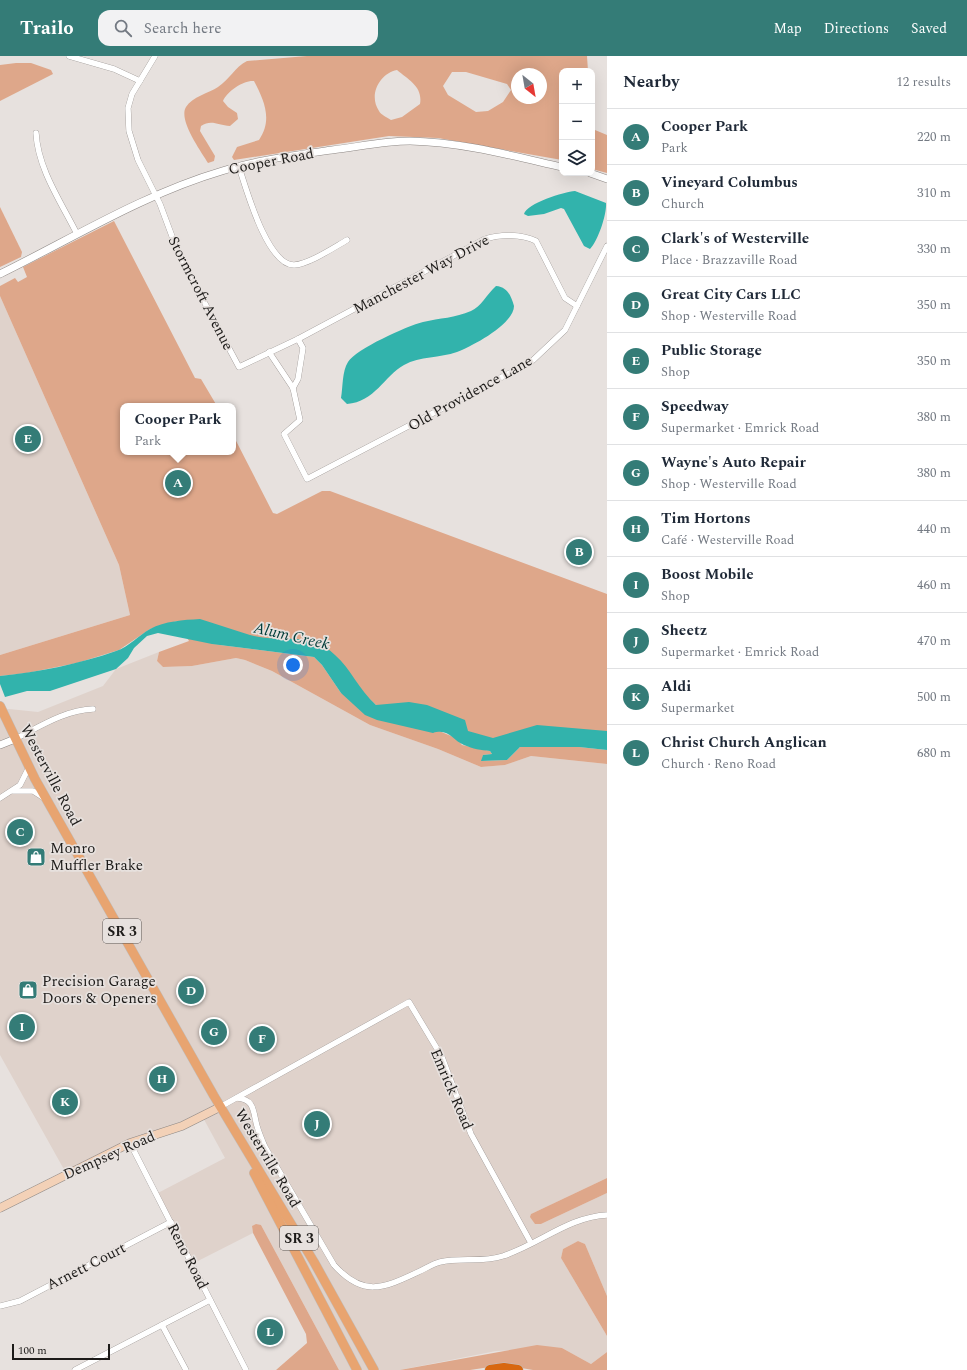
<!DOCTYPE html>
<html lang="en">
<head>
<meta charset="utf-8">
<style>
	body { margin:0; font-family:Spectral,serif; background:#f2f2f3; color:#1f2937 }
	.controls { position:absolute; right:12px; top:12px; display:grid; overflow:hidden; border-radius:8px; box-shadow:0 4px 16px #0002 }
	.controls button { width:36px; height:36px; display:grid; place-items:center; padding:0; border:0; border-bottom:1px solid #e0e1e3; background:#fff; color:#1f2937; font:20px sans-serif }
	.compass { position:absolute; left:511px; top:12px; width:36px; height:36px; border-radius:50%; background:#fff; box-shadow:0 4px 16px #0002; rotate:149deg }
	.scale { position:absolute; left:12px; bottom:10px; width:98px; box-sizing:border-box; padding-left:4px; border:2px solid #1d1b19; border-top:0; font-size:11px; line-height:14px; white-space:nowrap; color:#1d1b19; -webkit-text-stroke:3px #e7e1de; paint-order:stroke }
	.you { position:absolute; left:293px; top:609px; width:14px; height:14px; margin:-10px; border:3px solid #fff; border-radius:50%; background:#1a73e8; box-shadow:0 0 0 6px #1a73e833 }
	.badge { display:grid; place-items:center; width:26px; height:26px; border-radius:50%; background:#347c77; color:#fff; font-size:13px; font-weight:700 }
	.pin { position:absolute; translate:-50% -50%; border:2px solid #fff; box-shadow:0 1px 4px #0006 }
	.popup { position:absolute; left:120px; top:347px; width:116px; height:52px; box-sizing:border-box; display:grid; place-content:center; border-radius:8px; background:#fff; filter:drop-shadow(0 1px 3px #0005); font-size:13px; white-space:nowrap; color:#747a83 }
	.popup b { font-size:15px; color:#1f2937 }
	.popup::after { content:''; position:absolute; left:50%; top:100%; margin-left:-8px; border:8px solid transparent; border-top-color:#fff }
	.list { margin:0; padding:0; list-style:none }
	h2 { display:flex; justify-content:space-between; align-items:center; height:52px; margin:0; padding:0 16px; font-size:17px }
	h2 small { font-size:13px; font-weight:400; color:#747a83 }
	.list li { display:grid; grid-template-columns:26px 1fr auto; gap:12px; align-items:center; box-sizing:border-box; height:56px; padding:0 16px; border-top:1px solid #e0e1e3 }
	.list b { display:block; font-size:15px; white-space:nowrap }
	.list p { margin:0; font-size:13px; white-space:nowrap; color:#747a83 }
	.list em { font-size:13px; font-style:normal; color:#747a83 }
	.icon { flex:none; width:22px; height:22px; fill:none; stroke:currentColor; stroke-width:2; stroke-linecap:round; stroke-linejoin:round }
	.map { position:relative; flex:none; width:607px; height:1314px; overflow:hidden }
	header { display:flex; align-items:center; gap:24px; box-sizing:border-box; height:56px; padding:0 20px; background:#347c77; color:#fff }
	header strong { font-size:19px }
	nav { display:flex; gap:22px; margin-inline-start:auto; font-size:14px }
	.search { width:280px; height:36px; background:#f2f2f3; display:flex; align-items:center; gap:10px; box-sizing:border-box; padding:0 14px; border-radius:12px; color:#747a83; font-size:15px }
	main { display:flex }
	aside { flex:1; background:#fff }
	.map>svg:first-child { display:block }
	.built { fill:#dfd2cb }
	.green { fill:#dea78a; fill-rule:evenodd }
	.water { fill:#32b3ac }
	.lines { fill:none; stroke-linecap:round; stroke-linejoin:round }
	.minor-casing { stroke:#8d8784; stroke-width:6 }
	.tertiary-casing { stroke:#8d8784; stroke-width:8 }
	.secondary-casing { stroke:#8d8784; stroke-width:9 }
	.primary-casing { stroke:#c0bfbf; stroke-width:10 }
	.motorway-casing { stroke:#c0bfbf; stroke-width:11 }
	.minor { stroke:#fff; stroke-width:5.5 }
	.tertiary { stroke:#fff; stroke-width:7 }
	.secondary { stroke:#f3d1b7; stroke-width:8 }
	.primary { stroke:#e8a470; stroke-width:9 }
	.motorway { stroke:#d86710; stroke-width:10 }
	.labels { text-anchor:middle; stroke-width:3.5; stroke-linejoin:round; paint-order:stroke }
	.shield { fill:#e7e1de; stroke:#5a5654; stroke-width:1 }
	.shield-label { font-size:14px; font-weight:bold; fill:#1d1b19 }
	.street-label { font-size:15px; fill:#1d1b19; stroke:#e7e1de }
	.poi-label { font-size:15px; fill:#1d1b19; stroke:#e7e1de; text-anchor:start }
	.water-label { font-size:16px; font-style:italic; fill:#023d3a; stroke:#e7e1de }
</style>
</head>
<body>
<header>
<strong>Trailo</strong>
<div class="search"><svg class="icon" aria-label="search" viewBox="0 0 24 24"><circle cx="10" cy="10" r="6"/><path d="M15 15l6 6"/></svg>Search here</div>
<nav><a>Map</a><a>Directions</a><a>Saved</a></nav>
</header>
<main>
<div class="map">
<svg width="607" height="1314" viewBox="0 0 607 1314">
	<rect width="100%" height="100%" fill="#e7e1de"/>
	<g class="built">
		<polygon points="0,240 119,509 130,559 0,599"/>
		<polygon points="159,596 157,605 163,611 192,610 236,602 245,604 272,615 370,669 438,693 481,711 505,709 531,700 607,708 607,1122 531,1158 541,1168 607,1137 607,1240 585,1188 578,1185 563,1193 561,1202 607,1280 607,1296 591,1308 562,1292 496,1295 400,1314 339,1314 261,1169 252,1170 253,1177 192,1208 156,1138 225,1102 201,1058 125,1087 66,1117 0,999 0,654 9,653 38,656 103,630 116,613"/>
	</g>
	<g class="green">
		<path d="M 307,0 L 587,0 L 588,15 L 562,15 L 562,104 L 438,82 L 389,80 L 234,104 L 232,101 L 237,91 L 259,84 C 273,64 264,44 254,25 C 244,24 227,35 223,45 L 228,51 L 237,57 L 238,63 L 230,70 C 218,69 211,63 201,70 L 200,75 L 215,100 L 214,105 L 208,107 C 201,95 178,64 186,51 C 192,41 209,37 218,31 C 229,24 235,11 247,5 ZM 397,14 C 409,24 423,31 420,48 L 402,61 L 391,64 C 387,61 381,59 379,55 C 368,39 380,17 397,14 ZM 452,16 L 466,16 L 507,28 L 511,34 L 503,46 L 488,55 L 476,56 L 448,39 L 443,30 ZM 517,18 L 541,18 L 541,42 L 517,42 Z"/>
		<polygon points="16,7 31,7 51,14 53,18 0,45 0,9"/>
		<polygon points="592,65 595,74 607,79 607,117 592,113"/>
		<polygon points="0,151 22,196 21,201 0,211"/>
		<polygon points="114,165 195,322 201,323 217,350 123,350 123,396 233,396 233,379 273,457 277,458 322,435 330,435 607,538 607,687 523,689 464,679 376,649 321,598 212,588 314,601 322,609 341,637 439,675 456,682 462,689 490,695 492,698 483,699 482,705 507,704 520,691 579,691 607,694 607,708 531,700 505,709 481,711 438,693 370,669 272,615 245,604 236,602 192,610 163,611 157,605 159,596 189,585 177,565 150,573 119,594 77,607 27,617 0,620 0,599 130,559 119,509 0,240 0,230 15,222 18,226 27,221 23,211"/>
		<polygon points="607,1122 607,1137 541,1168 535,1168 530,1161 531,1158"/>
		<polygon points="256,1168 261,1169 339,1314 276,1314 307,1287 306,1278 253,1177 252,1170"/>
		<polygon points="578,1185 585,1188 607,1240 607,1280 561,1202 563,1193"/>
		<polygon points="537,1289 562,1292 591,1308 607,1296 607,1314 533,1314 503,1309 470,1314 400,1314"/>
	</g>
	<g class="water">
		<path d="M 575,135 L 606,147 C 607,158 598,185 590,193 L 584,190 L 564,153 L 561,152 L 544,158 L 528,160 L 524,158 C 527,147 564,136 575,135 Z"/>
		<path d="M 496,230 C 507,231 511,239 514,250 C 514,268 473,290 457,296 C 440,302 420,300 404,309 C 384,320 375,346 347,348 L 341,342 C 343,331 342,315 348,306 C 356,293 407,270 423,266 C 440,262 455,262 471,255 C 481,251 487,238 496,230 Z"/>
		<path d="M 200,563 C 217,568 233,574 250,579 C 280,588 309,574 335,599 C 351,613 359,634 376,649 L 409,646 L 427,649 L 465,664 L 468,675 L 493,682 L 537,669 L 607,675 L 607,694 L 579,691 L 520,691 L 507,704 L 481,705 L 483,699 L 492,698 L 490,695 C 481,694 473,693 464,689 C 453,685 449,672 433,677 L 377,664 L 365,659 L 341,637 L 322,609 L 314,601 L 212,588 L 158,577 L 147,580 L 134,592 L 128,602 L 116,613 L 50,635 L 27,635 L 5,641 L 0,628 L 0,620 C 39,616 79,608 116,595 C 129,591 139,579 150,573 C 165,565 183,564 200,563 Z"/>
	</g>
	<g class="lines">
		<defs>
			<g id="minor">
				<polyline points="69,0 114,13 140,25"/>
				<path d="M 155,0 L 132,38 L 128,52 L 129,75 L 138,104 L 160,148 L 179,199 L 239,311 L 298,283 L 485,183 C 500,178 522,178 536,185 L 565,242 L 577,250"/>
				<path d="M 36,77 C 38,113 61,146 77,178"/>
				<path d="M 239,111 C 246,132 267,209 294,209 C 309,208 333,192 347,184"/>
				<polyline points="269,296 293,332 300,364 284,378 307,423 531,306 565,274 607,190"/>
				<polyline points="293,332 298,323 303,292 298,283"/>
				<path d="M 15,683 C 39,671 65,654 93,653"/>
				<polyline points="13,735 33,735 44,742"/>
				<polyline points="0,742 20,729 29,711"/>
				<path d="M 237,1042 C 255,1043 253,1056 257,1070 C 259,1077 262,1084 265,1091 L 334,1209 C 363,1241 382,1233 418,1216 C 425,1213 432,1208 440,1206 C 461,1201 482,1207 503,1200 C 540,1188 568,1161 607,1159"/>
				<polyline points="220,1051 409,946 442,1001 471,1078 531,1187"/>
				<polyline points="130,1087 246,1314"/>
				<polyline points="0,1250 20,1245 171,1166"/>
				<polyline points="162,1269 186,1314"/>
				<polyline points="75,1314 210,1244"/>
			</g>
			<g id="tertiary">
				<polyline points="590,117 607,123"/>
				<path d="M 0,218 C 73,182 144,138 222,115 C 257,104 296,99 332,94 C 358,91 384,85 410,85 C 461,86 513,100 562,111"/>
				<polyline points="0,689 15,683"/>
			</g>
			<polyline id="secondary" points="0,1152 130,1087 182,1070 220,1051"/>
			<g id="primary">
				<polyline points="0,650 35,723 214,1040 314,1206 374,1314"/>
				<polyline points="254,1117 357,1314"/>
			</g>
			<polyline id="motorway" points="490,1314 504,1312 518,1314"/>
		</defs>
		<use href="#minor" class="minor-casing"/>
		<use href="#tertiary" class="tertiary-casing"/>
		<use href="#secondary" class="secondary-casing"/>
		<use href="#primary" class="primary-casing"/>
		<use href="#motorway" class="motorway-casing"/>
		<use href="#minor" class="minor"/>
		<use href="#tertiary" class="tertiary"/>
		<use href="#secondary" class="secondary"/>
		<use href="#primary" class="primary"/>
		<use href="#motorway" class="motorway"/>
	</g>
	<defs>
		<symbol id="shop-square" viewBox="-11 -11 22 22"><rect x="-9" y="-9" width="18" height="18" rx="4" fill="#347c77" stroke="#e7e1de"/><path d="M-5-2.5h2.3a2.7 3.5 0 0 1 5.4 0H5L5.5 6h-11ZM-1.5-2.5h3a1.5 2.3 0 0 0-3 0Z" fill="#fff"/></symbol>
	</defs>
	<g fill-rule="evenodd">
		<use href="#shop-square" x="25" y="790" width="22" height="22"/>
		<use href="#shop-square" x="17" y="923" width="22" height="22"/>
	</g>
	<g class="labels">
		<g class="shield">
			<rect x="103" y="863" width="38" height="24" rx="3"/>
			<rect x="280" y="1170" width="38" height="24" rx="3"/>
		</g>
		<g class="shield-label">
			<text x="122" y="880">SR 3</text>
			<text x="299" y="1187">SR 3</text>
		</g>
		<g class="street-label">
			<text transform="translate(271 105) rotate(-11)" y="5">Cooper Road</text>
			<text transform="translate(421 218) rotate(-28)" y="5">Manchester Way Drive</text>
			<text transform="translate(201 237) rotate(63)" y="5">Stormcroft Avenue</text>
			<text transform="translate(470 337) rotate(-29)" y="5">Old Providence Lane</text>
			<text transform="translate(51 719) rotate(62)" y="5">Westerville Road</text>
			<text transform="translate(452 1033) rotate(67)" y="5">Emrick Road</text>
			<text transform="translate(109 1099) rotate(-24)" y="5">Dempsey Road</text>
			<text transform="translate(268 1102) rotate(59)" y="5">Westerville Road</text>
			<text transform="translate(188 1200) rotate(63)" y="5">Reno Road</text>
			<text transform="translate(86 1210) rotate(-27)" y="5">Arnett Court</text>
		</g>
		<g class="poi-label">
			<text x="50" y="797">Monro<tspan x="50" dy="17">Muffler Brake</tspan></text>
			<text x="42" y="930">Precision Garage<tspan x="42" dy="17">Doors &amp; Openers</tspan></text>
		</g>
		<g class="water-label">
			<text transform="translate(292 579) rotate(13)" y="6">Alum Creek</text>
		</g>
	</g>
</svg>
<div class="controls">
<button>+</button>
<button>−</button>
<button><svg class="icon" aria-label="layers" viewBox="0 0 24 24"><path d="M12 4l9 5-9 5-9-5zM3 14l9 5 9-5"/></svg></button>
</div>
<svg class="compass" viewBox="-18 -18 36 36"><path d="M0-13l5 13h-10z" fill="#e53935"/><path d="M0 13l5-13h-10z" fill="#747a83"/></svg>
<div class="scale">100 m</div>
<div class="you"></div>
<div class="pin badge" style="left:178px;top:427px">A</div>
<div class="popup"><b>Cooper Park</b>Park</div>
<div class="pin badge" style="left:579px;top:496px">B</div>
<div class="pin badge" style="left:20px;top:776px">C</div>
<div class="pin badge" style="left:191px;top:935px">D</div>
<div class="pin badge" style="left:28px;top:383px">E</div>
<div class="pin badge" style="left:262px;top:983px">F</div>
<div class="pin badge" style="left:214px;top:976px">G</div>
<div class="pin badge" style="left:162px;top:1023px">H</div>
<div class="pin badge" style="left:22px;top:971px">I</div>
<div class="pin badge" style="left:317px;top:1068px">J</div>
<div class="pin badge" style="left:65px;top:1046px">K</div>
<div class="pin badge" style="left:270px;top:1276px">L</div>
</div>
<aside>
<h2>Nearby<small>12 results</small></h2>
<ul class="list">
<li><span class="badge">A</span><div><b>Cooper Park</b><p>Park</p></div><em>220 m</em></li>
<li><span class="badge">B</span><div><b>Vineyard Columbus</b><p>Church</p></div><em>310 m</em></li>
<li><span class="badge">C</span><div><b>Clark's of Westerville</b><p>Place · Brazzaville Road</p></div><em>330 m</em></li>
<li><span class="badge">D</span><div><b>Great City Cars LLC</b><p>Shop · Westerville Road</p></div><em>350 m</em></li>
<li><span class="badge">E</span><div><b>Public Storage</b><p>Shop</p></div><em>350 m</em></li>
<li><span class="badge">F</span><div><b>Speedway</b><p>Supermarket · Emrick Road</p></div><em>380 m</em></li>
<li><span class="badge">G</span><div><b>Wayne's Auto Repair</b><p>Shop · Westerville Road</p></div><em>380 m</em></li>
<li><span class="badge">H</span><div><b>Tim Hortons</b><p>Café · Westerville Road</p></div><em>440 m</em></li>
<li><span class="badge">I</span><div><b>Boost Mobile</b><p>Shop</p></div><em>460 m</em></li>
<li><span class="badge">J</span><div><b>Sheetz</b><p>Supermarket · Emrick Road</p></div><em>470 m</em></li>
<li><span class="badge">K</span><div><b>Aldi</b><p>Supermarket</p></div><em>500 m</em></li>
<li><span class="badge">L</span><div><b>Christ Church Anglican</b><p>Church · Reno Road</p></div><em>680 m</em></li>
</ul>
</aside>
</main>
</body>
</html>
